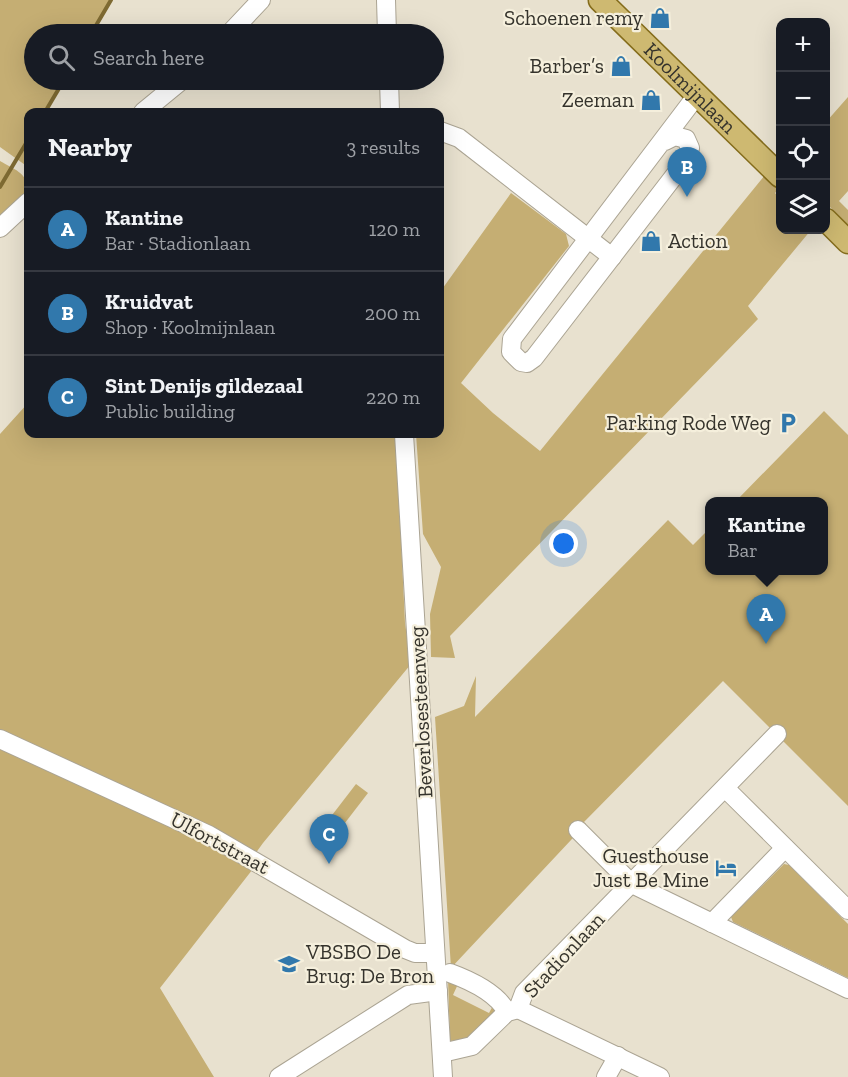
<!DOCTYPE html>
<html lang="en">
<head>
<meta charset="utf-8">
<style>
	body { margin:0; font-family:"Zilla Slab",serif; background:#242831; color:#f1f3f6 }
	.controls { position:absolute; right:18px; top:18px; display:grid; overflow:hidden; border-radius:12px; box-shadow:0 6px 24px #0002 }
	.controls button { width:54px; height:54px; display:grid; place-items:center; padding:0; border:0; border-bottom:2px solid #363941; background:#171b24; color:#f1f3f6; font:30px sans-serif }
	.you { position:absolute; left:564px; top:544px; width:21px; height:21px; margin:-15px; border:4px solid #fff; border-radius:50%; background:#1a73e8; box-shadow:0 0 0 9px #1a73e833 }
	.badge { display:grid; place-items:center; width:39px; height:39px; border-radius:50%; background:#3178ac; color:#fff; font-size:20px; font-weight:700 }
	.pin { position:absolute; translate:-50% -50px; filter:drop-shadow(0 2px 3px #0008) }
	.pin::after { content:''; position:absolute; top:32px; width:21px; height:18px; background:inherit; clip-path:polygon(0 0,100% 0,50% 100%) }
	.popup { position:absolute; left:705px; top:497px; width:123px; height:78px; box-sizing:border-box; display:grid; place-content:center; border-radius:12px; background:#171b24; filter:drop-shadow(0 2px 4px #0005); font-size:20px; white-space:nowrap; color:#9ea1a6 }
	.popup b { font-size:22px; color:#f1f3f6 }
	.popup::after { content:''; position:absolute; left:50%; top:100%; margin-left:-12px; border:12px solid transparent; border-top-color:#171b24 }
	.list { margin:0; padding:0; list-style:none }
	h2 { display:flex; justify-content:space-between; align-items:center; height:78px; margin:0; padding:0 24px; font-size:26px }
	h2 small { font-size:20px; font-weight:400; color:#9ea1a6 }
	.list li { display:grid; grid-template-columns:39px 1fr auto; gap:18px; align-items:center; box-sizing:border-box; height:84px; padding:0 24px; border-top:2px solid #363941 }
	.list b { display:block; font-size:22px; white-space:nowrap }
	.list p { margin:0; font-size:20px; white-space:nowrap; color:#9ea1a6 }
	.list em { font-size:20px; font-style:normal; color:#9ea1a6 }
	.icon { flex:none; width:33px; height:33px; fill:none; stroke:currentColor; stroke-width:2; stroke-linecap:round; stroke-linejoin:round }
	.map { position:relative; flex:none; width:848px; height:1077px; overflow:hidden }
	.search { position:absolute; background:#171b24; box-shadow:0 6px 24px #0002; left:24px; top:24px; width:420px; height:66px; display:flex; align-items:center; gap:15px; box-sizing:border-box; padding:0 21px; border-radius:33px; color:#9ea1a6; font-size:22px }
	.panel { position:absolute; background:#171b24; box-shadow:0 6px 24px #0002; left:24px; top:108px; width:420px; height:330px; border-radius:12px }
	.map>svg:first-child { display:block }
	.green { fill:#c5ae73 }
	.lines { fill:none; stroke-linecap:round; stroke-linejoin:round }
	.stream { stroke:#7e6a32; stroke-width:4 }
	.minor-casing { stroke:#aba493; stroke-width:20 }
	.major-casing { stroke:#846c1b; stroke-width:25 }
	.minor { stroke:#fff; stroke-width:18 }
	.major { stroke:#ceb971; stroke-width:22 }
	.labels { text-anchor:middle; stroke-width:4.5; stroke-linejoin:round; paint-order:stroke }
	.poi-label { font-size:21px; fill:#35332c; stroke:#f5efdc; text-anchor:end }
	.street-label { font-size:21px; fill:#35332c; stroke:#f5efdc }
</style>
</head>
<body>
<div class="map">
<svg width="848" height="1077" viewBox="0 0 848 1077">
	<rect width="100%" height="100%" fill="#e8e1cf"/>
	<g class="green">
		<polygon points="0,0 111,0 91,34 34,34 34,80 64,80 45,112 28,112 28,167 0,147"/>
		<polygon points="848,97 848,191 839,201 848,210 848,225 826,203 826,122"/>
		<path d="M 0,161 C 17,171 29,173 28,195 L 0,220 Z"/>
		<polygon points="765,175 779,189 775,193 780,199 780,230 811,230 748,306 758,319 450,636 455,658 431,657 430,614 441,567 423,534 416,434 440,434 440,292 511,193 566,234 569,246 461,383 493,413 540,451"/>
		<polygon points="28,403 28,434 396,434 405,623 411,664 263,843 250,861 256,865 160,988 214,1077 0,1077 0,434"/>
		<polygon points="824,411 848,435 848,806 723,681 584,822 586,824 451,968 435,717 464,706 476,676 475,717 668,520 693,545 709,529 709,570 823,570 823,502 736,501"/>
		<polygon points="356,784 368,793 328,845 316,836"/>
		<polygon points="784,864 789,865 848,924 848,978 733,922 731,917"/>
		<polygon points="448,979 458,984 453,995 489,1013 495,1002 500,1007 472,1039 450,1041"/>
	</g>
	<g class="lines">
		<g class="stream">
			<polyline points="91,34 111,0"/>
			<polyline points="45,112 64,80"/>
			<polyline points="0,187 28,140"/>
		</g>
		<defs>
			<g id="minor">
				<polyline points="386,0 387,34"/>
				<polyline points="229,34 261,0"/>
				<polyline points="389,80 390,112"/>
				<polyline points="143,112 182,80"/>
				<polyline points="440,131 459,138 612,257"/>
				<polyline points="665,141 675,136 686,139 690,148 688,158 534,358 527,363 521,362 511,352 512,339 697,95"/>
				<polyline points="0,228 28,202"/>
				<polyline points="404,434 443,1077"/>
				<polyline points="0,739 209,835 405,949 415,953 435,953"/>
				<polyline points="725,788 848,910"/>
				<polyline points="578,830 632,884 848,989"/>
				<polyline points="712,923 785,848"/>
				<path d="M 450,973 C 469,980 497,993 507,1012"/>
				<polyline points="518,1009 524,993 777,734"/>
				<polyline points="518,1009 660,1077"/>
				<polyline points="442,1053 472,1046 507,1012 518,1009"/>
				<polyline points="279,1077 408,995 438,991"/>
				<polyline points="606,1077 618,1056"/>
			</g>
			<g id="major">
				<path id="s1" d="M 600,0 L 780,176"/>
				<polyline points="826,220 848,242"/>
			</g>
		</defs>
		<use href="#minor" class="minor-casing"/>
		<use href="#major" class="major-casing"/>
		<use href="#minor" class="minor"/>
		<use href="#major" class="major"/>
	</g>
	<defs>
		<symbol id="shop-bare" viewBox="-9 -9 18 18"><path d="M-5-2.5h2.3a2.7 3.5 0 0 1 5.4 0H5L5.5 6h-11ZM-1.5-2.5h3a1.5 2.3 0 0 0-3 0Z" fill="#3178ac" stroke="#f5efdc" stroke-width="2.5" paint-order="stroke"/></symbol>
		<symbol id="parking-bare" viewBox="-9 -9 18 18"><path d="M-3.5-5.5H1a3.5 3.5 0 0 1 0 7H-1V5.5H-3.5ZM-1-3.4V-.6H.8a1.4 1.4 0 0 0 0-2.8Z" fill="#3178ac" stroke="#f5efdc" stroke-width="2.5" paint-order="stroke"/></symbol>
		<symbol id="hotel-bare" viewBox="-9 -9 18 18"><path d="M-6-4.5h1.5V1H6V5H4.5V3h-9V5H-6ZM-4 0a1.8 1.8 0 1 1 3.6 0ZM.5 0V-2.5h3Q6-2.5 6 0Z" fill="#3178ac" stroke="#f5efdc" stroke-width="2.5" paint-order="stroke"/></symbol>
		<symbol id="school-bare" viewBox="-9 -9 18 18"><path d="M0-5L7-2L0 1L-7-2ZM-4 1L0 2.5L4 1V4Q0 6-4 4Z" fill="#3178ac" stroke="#f5efdc" stroke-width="2.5" paint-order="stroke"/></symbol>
	</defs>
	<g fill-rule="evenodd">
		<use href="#shop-bare" x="645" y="3" width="30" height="30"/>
		<use href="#shop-bare" x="606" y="51" width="30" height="30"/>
		<use href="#shop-bare" x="636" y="85" width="30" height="30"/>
		<use href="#shop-bare" x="636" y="226" width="30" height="30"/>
		<use href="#parking-bare" x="773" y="408" width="30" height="30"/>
		<use href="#hotel-bare" x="711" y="853" width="30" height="30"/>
		<use href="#school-bare" x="274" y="949" width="30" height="30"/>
	</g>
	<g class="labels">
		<g class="poi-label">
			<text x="643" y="25">Schoenen remy</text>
			<text x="604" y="73">Barber’s</text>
			<text x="634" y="107">Zeeman</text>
			<text x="668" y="248" text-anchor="start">Action</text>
			<text x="771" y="430">Parking Rode Weg</text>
			<text x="709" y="863">Guesthouse<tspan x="709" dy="24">Just Be Mine</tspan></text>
			<text x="306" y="959" text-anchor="start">VBSBO De<tspan x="306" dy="24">Brug: De Bron</tspan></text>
		</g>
		<g class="street-label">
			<text dy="7" stroke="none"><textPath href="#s1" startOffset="126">Koolmijnlaan</textPath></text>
			<text transform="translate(421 712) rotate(-93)" y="7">Beverlosesteenweg</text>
			<text transform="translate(220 843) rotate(28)" y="7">Ulfortstraat</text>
			<text transform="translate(564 955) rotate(-47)" y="7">Stadionlaan</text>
		</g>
	</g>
</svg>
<div class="controls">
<button>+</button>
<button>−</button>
<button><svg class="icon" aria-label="locate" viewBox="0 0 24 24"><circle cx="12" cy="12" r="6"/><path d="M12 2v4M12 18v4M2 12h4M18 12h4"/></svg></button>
<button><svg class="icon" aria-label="layers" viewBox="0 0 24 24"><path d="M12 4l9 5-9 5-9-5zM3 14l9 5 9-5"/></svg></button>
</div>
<div class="you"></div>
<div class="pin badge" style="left:766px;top:644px">A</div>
<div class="popup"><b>Kantine</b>Bar</div>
<div class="pin badge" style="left:687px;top:197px">B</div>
<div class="pin badge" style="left:329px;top:864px">C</div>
<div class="search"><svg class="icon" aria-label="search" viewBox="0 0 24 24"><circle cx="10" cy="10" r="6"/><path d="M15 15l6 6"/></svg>Search here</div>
<section class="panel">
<h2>Nearby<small>3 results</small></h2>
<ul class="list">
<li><span class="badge">A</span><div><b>Kantine</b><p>Bar · Stadionlaan</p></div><em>120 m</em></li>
<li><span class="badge">B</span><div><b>Kruidvat</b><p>Shop · Koolmijnlaan</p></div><em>200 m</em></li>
<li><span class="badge">C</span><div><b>Sint Denijs gildezaal</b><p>Public building</p></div><em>220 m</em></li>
</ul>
</section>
</div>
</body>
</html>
